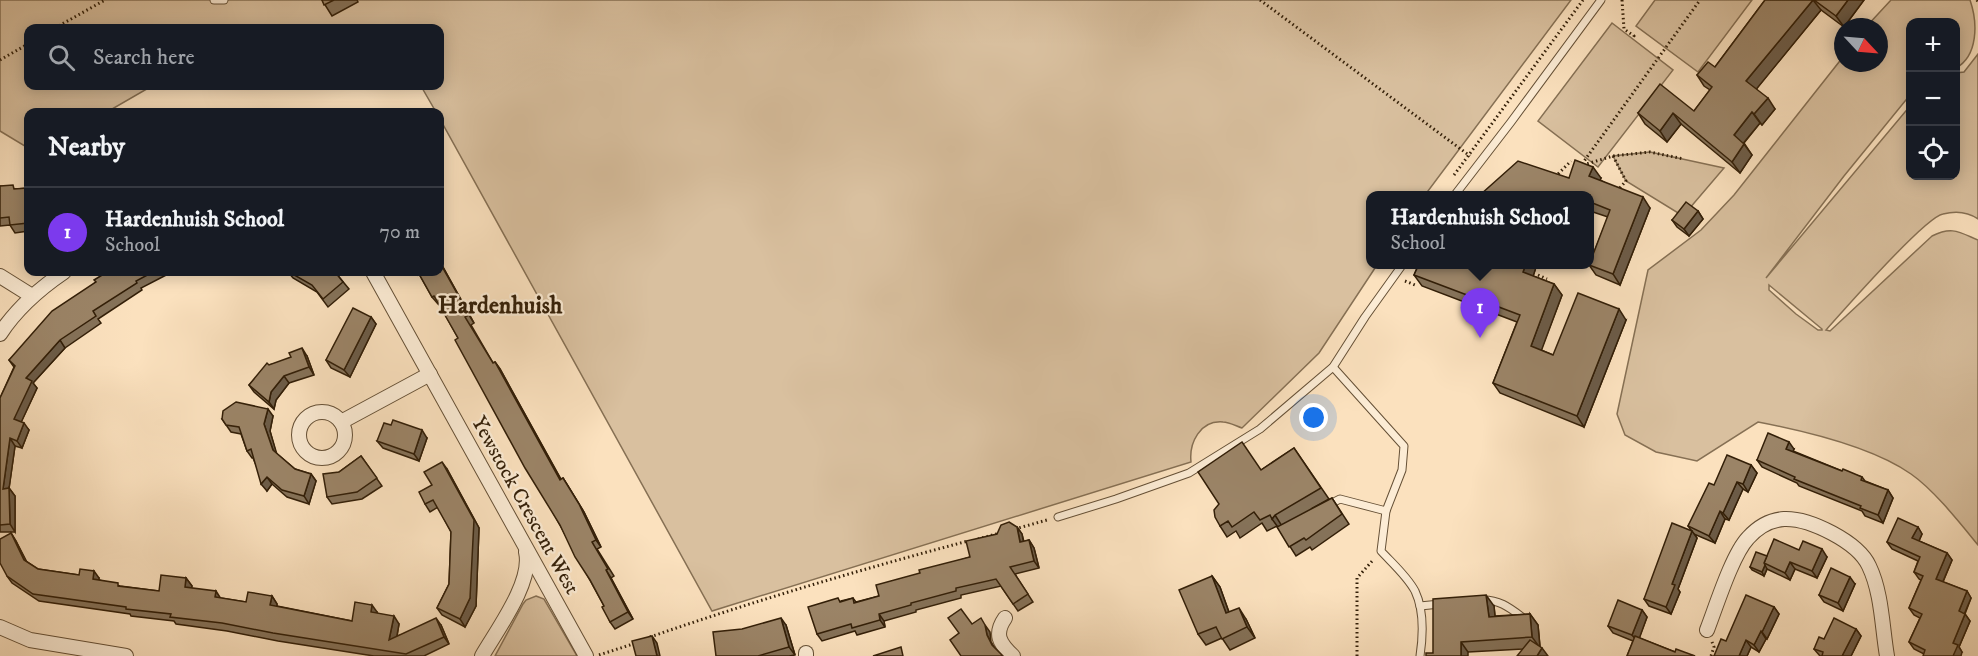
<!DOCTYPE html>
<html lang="en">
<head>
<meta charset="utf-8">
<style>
	body { margin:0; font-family:"IM FELL DW Pica",serif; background:#242831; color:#f1f3f6 }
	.controls { position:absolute; right:18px; top:18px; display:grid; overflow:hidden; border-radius:12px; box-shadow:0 3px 15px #0003 }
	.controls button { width:54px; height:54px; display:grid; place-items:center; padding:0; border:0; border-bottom:2px solid #363941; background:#171b24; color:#f1f3f6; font:30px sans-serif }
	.compass { position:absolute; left:1834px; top:18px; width:54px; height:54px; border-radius:50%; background:#171b24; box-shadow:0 3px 15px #0003; rotate:116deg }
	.you { position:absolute; left:1314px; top:418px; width:21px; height:21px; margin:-15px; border:4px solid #fff; border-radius:50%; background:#1a73e8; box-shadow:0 0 0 9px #1a73e833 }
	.badge { display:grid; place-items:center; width:39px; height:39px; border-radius:50%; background:#7c3aed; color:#fff; font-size:20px; font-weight:700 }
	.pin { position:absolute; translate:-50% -50px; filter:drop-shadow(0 2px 3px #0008) }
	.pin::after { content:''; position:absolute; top:32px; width:21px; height:18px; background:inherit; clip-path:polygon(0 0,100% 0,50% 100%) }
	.popup { position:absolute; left:1366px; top:191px; width:228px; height:78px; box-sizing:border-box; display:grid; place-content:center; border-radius:12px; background:#171b24; filter:drop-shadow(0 2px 4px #0005); font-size:20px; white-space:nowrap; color:#9ea1a6 }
	.popup b { font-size:22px; color:#f1f3f6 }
	.popup::after { content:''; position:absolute; left:50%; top:100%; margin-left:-12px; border:12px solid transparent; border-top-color:#171b24 }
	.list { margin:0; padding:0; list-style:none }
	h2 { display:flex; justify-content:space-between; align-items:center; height:78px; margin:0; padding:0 24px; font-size:26px }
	h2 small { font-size:20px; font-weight:400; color:#9ea1a6 }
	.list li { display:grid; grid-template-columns:39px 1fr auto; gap:18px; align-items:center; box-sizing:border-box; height:90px; padding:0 24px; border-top:2px solid #363941 }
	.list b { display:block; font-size:22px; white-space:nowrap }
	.list p { margin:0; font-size:20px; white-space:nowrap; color:#9ea1a6 }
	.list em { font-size:20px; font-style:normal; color:#9ea1a6 }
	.icon { flex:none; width:33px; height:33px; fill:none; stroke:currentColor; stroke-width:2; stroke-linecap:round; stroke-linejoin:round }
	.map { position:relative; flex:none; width:1978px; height:656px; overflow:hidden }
	.search { position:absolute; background:#171b24; box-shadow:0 3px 15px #0003; left:24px; top:24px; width:420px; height:66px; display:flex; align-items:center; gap:15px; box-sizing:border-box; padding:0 21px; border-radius:12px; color:#9ea1a6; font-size:22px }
	.panel { position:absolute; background:#171b24; box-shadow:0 3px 15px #0003; left:24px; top:108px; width:420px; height:168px; border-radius:12px }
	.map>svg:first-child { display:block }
	.green { fill:#d9c09f; stroke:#867054; stroke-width:1.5; fill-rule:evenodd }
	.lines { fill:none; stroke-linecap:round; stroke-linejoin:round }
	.lane-casing { stroke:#655036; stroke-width:9 }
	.street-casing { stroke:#655036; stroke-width:16 }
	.path { stroke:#331f08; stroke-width:3; stroke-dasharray:1.5 3; stroke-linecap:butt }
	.lane { stroke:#fcecd5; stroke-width:7 }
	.street { stroke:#fcecd5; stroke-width:14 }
	.wall { fill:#857259; stroke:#331f08; stroke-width:1.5 }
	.shaded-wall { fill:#6c5c48; stroke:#331f08; stroke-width:1.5 }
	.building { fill:#9b8467; stroke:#331f08; stroke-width:1.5 }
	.labels { text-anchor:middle; stroke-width:4.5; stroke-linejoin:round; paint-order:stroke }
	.street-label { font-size:21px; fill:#331f08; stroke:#fcecd5 }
	.quarter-label { font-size:24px; font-weight:bold; fill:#331f08; stroke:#fcecd5 }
</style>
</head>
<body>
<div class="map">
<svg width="1978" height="656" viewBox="0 0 1978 656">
	<rect width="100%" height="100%" fill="#fbe1be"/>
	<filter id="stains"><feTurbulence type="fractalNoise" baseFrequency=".00333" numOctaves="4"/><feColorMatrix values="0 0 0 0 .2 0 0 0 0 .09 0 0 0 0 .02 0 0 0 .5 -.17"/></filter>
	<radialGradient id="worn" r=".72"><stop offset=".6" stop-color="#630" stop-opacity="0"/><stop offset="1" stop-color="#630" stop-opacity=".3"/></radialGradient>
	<g class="green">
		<path d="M 0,0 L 1571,0 L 1425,195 L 1370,196 L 1370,264 L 1377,265 L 1319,353 L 1242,428 C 1236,426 1229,422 1223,422 C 1200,420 1189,443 1191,462 L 712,611 L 440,119 L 440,112 L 436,112 L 421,86 L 440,86 L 440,28 L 28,28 L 28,86 L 152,86 L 107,112 L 28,112 L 28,148 L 0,131 Z"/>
		<polygon points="1655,0 1752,0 1698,72 1636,26"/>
		<path d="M 1891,0 L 1970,0 C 1978,23 1978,56 1956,68 L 1956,22 L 1910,22 L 1910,95 L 1844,176 L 1766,278 L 1910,106 L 1910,176 L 1956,176 L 1956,73 L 1964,72 L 1978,54 L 1978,219 C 1968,212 1955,211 1943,214 C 1925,217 1843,311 1826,330 L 1830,331 L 1932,236 C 1952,226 1959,232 1978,240 L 1978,545 C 1960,523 1934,490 1911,474 C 1871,446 1805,431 1758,422 L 1697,461 L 1656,452 L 1625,435 L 1617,414 L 1648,270 L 1701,230 L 1734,195 L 1843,57 L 1843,63 L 1879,63 L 1879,27 L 1866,27 ZM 1769,285 L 1822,329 L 1822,330 L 1818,330 L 1796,314 L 1769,290 Z"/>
		<polygon points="1612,23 1673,70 1598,167 1538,121"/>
		<polygon points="1650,152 1724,168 1683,216 1626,181 1613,156"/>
		<polygon points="536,596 544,599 577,656 495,656 523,604 526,600"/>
	</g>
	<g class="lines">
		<defs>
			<g id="lane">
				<polyline points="214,0 224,0"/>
				<polyline points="1454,196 1511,122 1601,0"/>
				<path d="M 1333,367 L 1404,446 L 1402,470 L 1386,511 L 1381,551 C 1392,563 1407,576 1415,591 C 1424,610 1423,636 1420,656"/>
				<polyline points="1328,505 1340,499 1386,511"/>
				<polyline points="1058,517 1116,499 1189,473 1260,429 1333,367 1365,317 1403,264"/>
				<path d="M 1481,600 C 1498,599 1509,607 1522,617"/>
				<polyline points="1420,606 1440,604"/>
			</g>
			<g id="street">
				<polyline points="373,272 586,656"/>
				<polyline points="0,276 32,296"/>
				<path d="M 0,334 C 17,308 39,289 64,272"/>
				<circle cx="322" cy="435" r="23"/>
				<polyline points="341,422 430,374"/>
				<path d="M 1005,618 C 994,634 999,643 1013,656"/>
				<polyline points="0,627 30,640 126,656"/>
				<path d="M 1707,630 C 1716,607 1732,555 1748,538 C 1757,528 1770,520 1784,519 C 1810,518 1858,542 1869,566 C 1882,593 1882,627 1887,656"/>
				<polyline points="806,653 806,656"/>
				<path d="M 482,656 C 497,630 533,582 526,552"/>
			</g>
		</defs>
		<use href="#lane" class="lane-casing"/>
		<use href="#street" class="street-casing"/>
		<g class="path">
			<polyline points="1260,0 1470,156"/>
			<polyline points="1622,0 1624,29 1634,36 1632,38"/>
			<polyline points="1977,0 1978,2"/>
			<polyline points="55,28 105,0"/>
			<polyline points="0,60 28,44"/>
			<polyline points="1613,156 1626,181 1618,190"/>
			<polyline points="1582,164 1700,0"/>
			<polyline points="1583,165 1613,156 1650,152 1684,159"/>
			<polyline points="1454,175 1583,0"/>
			<polyline points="1555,177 1571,161"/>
			<polyline points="1538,275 1547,279"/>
			<polyline points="1405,281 1415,285"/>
			<polyline points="1015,529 1047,520"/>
			<polyline points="978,539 1000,533"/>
			<path d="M 650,637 C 754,601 862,569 968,541"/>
			<polyline points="599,655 636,643"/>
			<polyline points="1357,656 1357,578 1374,559"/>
			<polyline points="1711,656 1714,647 1712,642"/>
		</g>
		<use href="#lane" class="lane"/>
		<use href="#street" class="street"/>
	</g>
	<g class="wall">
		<polygon points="322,0 357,0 358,2 332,16"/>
		<polygon points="1765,0 1864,0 1844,27 1821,10 1756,89 1775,109 1762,125 1760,123 1744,143 1752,155 1740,173 1681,124 1667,142 1645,124 1638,113 1694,111 1710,90 1704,86 1697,75 1715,67"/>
		<polygon points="1569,178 1601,178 1600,180 1650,208 1620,285 1596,275 1589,265 1608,217 1593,212 1590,222 1590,195"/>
		<polygon points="0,186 16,189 28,188 28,231 15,233 10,225 0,226"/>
		<polygon points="1698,211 1703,219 1689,236 1677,227 1672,220"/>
		<polygon points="1419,264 1537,264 1533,276 1554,284 1562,295 1541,350 1553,355 1626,320 1584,427 1500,393 1493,383 1517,322 1422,286 1414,275"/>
		<polygon points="443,267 474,323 471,325 493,363 495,362 500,369 561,479 563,478 568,486 584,512 601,547 597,549 614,576 611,578 633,619 615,629 610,622 604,606 458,338 439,304 438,304 432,297 419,274 418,275 416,272 440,272"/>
		<polygon points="107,272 172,272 141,288 142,290 98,319 101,323 65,348 33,383 37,388 21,422 29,430 22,448 15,446 9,488 15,496 15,532 0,532 0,398 14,367 9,360"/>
		<polygon points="288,272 335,272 349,289 328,307 317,292 293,278"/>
		<polygon points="371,317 376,324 350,377 331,368 326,360"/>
		<polygon points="307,356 314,375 289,383 276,400 274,409 254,392 249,385 269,365"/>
		<polygon points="273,416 270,431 276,453 295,469 311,474 316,481 309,504 287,497 272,484 267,491 253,458 252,458 247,451 241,434 231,432 222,419"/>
		<polygon points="427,438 419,461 383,448 377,441"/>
		<polygon points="1294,448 1329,499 1311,509 1332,498 1349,524 1312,550 1310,547 1296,556 1277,526 1267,531 1262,523 1240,538 1236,531 1227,537 1220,526 1261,470"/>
		<polygon points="1794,449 1793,451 1842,471 1862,477 1865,481 1888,490 1893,498 1883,523 1865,516 1862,511 1799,486 1797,483 1762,467 1757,460"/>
		<polygon points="361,456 382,486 362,499 332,504 327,497 339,472"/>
		<polygon points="1751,465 1757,473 1748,492 1743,489 1729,520 1725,519 1715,543 1694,534 1697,538 1678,589 1680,592 1671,614 1649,606 1644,599 1691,530 1688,526 1714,485"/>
		<polygon points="447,469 479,528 476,606 465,627 442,615 437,608 449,584 451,532 438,507 430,512 425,504 432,485"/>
		<polygon points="1017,527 1022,534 1024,542 1029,540 1034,548 1039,568 1015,574 1033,602 1018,611 1001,586 961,595 961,598 916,610 916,612 884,621 885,627 857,635 855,631 822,641 817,634 841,601 853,598 856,602 879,596 920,573 970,557 997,534"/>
		<polygon points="1918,527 1922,534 1919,541 1947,553 1952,560 1943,582 1967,591 1971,598 1965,614 1970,621 1959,647 1962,652 1924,654 1914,649 1909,642 1920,618 1914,615 1909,608 1921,580 1919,579 1914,572 1918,561 1892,549 1887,542"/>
		<polygon points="11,533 16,541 26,561 38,569 99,578 99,580 120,586 159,591 186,578 192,586 191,588 221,598 246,602 272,596 277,604 277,606 352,621 377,612 377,613 399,624 397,636 441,625 449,644 424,656 374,656 278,641 227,631 176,624 174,621 131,616 130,614 39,601 12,583 7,576"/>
		<polygon points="1799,550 1827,557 1817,578 1795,569 1790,580 1769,570 1767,569 1764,576 1752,570 1750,567 1767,556"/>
		<polygon points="1212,576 1220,587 1229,612 1246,619 1255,638 1230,650 1222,638 1206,645 1198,634"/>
		<polygon points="1855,584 1843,611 1824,602 1819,595"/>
		<polygon points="1494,606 1495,616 1530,614 1538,625 1540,646 1523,649 1468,652 1433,653"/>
		<polygon points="1774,607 1779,614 1767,639 1766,639 1759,652 1751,647 1747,656 1714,656 1726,641"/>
		<polygon points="1642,610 1647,617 1639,638 1675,652 1695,656 1627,656 1633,641 1613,633 1608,626"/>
		<polygon points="786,625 795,655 789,656 716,656"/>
		<polygon points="1856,629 1861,636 1851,656 1820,656 1814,649 1824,639"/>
	</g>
	<g class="shaded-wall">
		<polygon points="1813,0 1821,10 1754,92 1746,81"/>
		<polygon points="1848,0 1864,0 1844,27 1836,16"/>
		<polygon points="1768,98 1775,109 1762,125 1754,114"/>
		<polygon points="1752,112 1760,123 1741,146 1734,135"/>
		<polygon points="1673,113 1681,124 1667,142 1660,131"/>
		<polygon points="1744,144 1752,155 1740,173 1732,162"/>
		<polygon points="1593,167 1601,178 1597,187 1589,176"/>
		<polygon points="1643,197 1650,208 1620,285 1613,274"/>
		<polygon points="1590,206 1593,212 1590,222"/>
		<polygon points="1698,211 1703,219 1689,236 1684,229"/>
		<polygon points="440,262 443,267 474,323 469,315"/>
		<polygon points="1526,264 1537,264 1531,283 1523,272"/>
		<polygon points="1554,284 1562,295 1539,357 1531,346"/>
		<polygon points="1619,309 1626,320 1584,427 1577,416"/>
		<polygon points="371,317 376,324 350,377 344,370"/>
		<polygon points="60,340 65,348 33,383 37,388 19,427 14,419 26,378"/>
		<polygon points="302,348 307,356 314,375 309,367"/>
		<polygon points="495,362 500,369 565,487 560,480"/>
		<polygon points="284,376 289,383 276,400 274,409 269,402 271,392"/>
		<polygon points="268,409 273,416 270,431 278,458 273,450 264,424"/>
		<polygon points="24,423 29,430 22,448 17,441"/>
		<polygon points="422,430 427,438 419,461 414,454"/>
		<polygon points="10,438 15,446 8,496 3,489"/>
		<polygon points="1789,442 1794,449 1791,456 1786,449"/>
		<polygon points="442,462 447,469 479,528 476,606 465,627 460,619 470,598"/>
		<polygon points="1751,465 1757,473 1748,492 1743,484"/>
		<polygon points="311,474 316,481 309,504 304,496"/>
		<polygon points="267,477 272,484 267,491 261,484"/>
		<polygon points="563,478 584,512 601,547 596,540"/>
		<polygon points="1737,482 1743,489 1729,520 1723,513"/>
		<polygon points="9,488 15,496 15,532 10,524"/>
		<polygon points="1888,490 1893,498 1883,523 1878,515"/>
		<polygon points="1720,511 1725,519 1715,543 1709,536"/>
		<polygon points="1275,515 1282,526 1280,530 1272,519"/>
		<polygon points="1017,527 1022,534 1025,550 1020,542"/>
		<polygon points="1918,527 1922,534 1917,545 1912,538"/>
		<polygon points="1692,531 1697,538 1678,589 1680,592 1671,614 1666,607 1672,584"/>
		<polygon points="11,533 16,541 30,568 24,560"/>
		<polygon points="1029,540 1034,548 1039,568 1034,561"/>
		<polygon points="1822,549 1827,557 1817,578 1812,571"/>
		<polygon points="1947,553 1952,560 1941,586 1936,579"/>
		<polygon points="1790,562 1795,569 1790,580 1785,573"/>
		<polygon points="1765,565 1767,569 1764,576 1762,572"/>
		<polygon points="606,570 611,578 633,619 628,612"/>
		<polygon points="94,571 99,578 98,587 93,579"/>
		<polygon points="1212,576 1220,587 1233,624 1226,613"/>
		<polygon points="1850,577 1855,584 1843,611 1838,603"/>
		<polygon points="186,578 192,586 190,594 185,587"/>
		<polygon points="216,591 221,599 215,597"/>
		<polygon points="1967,591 1971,598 1963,617 1959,611"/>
		<polygon points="1486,595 1494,606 1496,627 1489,617"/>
		<polygon points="272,596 277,604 276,613 270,605"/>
		<polygon points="372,605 377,612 376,619 371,612"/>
		<polygon points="1774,607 1779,614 1767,639 1762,632"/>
		<polygon points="1239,608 1246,619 1255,638 1247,627"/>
		<polygon points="1642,610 1647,617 1638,642 1632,635"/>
		<polygon points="879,614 884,621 885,627 880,620"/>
		<polygon points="1530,614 1538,625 1540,648 1532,637"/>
		<polygon points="1965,614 1970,621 1959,647 1962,652 1961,656 1953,656 1953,643"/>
		<polygon points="394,616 399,624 395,647 389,640"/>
		<polygon points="436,618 441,625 449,644 444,637"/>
		<polygon points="781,618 786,625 795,655 789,647"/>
		<polygon points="985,625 990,632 991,642 997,652 987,635"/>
		<polygon points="1856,629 1861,636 1851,656 1842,656"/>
		<polygon points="1761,631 1766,639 1759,652 1754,645"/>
		<polygon points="652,636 657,643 660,656 657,656"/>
		<polygon points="1746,640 1751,647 1747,656 1739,656"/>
		<polygon points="1461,642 1468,652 1468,656 1461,656"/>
		<polygon points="1542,648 1548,656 1537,656"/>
	</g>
	<g class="building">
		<polygon points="322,0 334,0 324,5"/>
		<polygon points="1765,0 1813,0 1746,81 1768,98 1754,114 1752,112 1734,135 1744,144 1732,162 1673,113 1660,131 1638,113 1660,84 1694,111 1712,87 1697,75 1708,62 1715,67"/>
		<polygon points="1814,0 1848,0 1836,16"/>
		<polygon points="1575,160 1593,167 1589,176 1643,197 1613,274 1589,265 1610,210 1590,202 1590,195 1480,195 1518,161 1569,178"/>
		<polygon points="13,185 14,189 28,188 28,223 10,225 9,217 0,218 0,186"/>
		<polygon points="1686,202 1698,211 1684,229 1672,220"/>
		<polygon points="440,263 469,315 465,317 493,363 495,362 560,480 563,478 579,504 596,540 592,542 608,569 606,570 628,612 610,622 602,607 604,606 590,580 575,557 560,525 525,468 455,340 458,338 434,296 432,297 418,272 440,272"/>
		<polygon points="1419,264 1526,264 1523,272 1554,284 1531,346 1553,355 1578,293 1619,309 1577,416 1493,383 1520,315 1414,275"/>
		<polygon points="107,272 153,272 136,281 137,283 93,311 96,316 60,340 26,378 32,381 14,419 24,423 17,441 10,438 3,489 9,488 10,524 0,525 0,398 15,366 9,360 52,311 96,282 94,280"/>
		<polygon points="289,272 335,272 343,282 323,299 312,285"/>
		<polygon points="353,308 371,317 344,370 326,360"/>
		<polygon points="302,348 309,367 284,376 271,392 269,402 249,385 267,363 269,365 291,357 289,353"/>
		<polygon points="236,402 268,409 264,424 273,450 295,469 311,474 304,496 282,490 267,477 261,484 251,449 247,451 239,427 226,425 222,419 223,411"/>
		<polygon points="393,420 422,430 414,454 377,441 384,423 391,425"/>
		<polygon points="1768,433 1789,442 1786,449 1842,471 1843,469 1862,477 1861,480 1888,490 1878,515 1860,508 1861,506 1794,479 1795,477 1757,460"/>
		<polygon points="1242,442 1261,470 1294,448 1321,488 1275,515 1272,519 1270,515 1260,520 1254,512 1232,527 1228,521 1220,526 1215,517 1214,510 1219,504 1198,472"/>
		<polygon points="1727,455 1751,465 1743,484 1737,482 1723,513 1720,511 1709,536 1688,526 1709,483 1714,485"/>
		<polygon points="361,456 377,478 357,492 327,497 323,474 339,472"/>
		<polygon points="442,462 474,520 470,598 460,619 437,608 449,584 451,532 433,500 425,504 419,492 432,485 424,472"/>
		<polygon points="1332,498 1342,514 1306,540 1304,538 1289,547 1277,527"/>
		<polygon points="1898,518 1918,527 1912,538 1947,553 1936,579 1967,591 1959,611 1965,614 1953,643 1958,645 1953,656 1923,656 1925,650 1909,642 1922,614 1909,608 1923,576 1914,572 1920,557 1887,542"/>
		<polygon points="1009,522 1017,527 1020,542 1029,540 1034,561 1010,567 1028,594 1013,604 996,579 956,588 956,591 911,603 911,605 879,614 880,620 852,628 851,624 817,634 808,607 838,598 840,602 853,598 854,603 879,596 876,585 920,573 919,570 970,557 966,541 997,534 1001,525"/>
		<polygon points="1672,523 1692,531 1672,584 1675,585 1666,607 1644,599"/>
		<polygon points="11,533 24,560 38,569 79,575 80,569 94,571 93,579 118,583 118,586 159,591 161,575 186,578 185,587 216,591 215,597 246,602 248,592 272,596 270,605 352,621 355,602 372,605 371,612 394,616 389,640 436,618 444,637 406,654 273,633 222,623 170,617 171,614 126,609 126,607 33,594 7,576 0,563 0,539"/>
		<polygon points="1774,539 1799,550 1803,541 1822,549 1812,571 1790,562 1785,573 1764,563"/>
		<polygon points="1756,552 1767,556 1764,563 1765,565 1762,572 1750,567"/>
		<polygon points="1831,568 1850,577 1838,603 1819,595"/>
		<polygon points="1212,576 1226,613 1239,608 1247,627 1222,639 1216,627 1198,634 1179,590"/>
		<polygon points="1486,595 1489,617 1530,614 1532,637 1461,642 1461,656 1426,656 1426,653 1433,653 1433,599"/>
		<polygon points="1746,595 1774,607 1762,632 1761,631 1754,645 1746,640 1739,656 1714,656 1721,639 1726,641"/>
		<polygon points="1618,600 1642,610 1632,635 1608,626"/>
		<polygon points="961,609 972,624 981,618 985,625 987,635 992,645 1003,656 961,656 950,640 959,633 948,618"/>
		<polygon points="781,618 789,647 758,656 716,656 713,632 742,629"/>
		<polygon points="1834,618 1856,629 1842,656 1822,656 1823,652 1814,649 1819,637 1824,639"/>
		<polygon points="652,636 657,656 636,656 632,641"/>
		<polygon points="1635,636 1675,652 1676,649 1695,656 1627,656"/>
		<polygon points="1530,640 1542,648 1537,656 1517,656"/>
		<polygon points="901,647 903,656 873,656"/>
	</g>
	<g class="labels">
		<g class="street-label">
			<text transform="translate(526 505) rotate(61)" y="7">Yewstock Crescent West</text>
		</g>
		<g class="quarter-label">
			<text x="500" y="313">Hardenhuish</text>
		</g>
	</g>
	<rect width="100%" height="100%" filter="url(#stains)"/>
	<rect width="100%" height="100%" fill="url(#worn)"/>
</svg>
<div class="controls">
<button>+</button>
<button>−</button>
<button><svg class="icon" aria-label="locate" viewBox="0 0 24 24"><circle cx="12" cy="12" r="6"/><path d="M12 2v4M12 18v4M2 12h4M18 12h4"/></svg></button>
</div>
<svg class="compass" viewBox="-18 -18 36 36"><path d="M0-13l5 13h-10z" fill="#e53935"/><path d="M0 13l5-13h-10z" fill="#9ea1a6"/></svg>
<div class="you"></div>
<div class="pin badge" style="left:1480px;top:338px">1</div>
<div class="popup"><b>Hardenhuish School</b>School</div>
<div class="search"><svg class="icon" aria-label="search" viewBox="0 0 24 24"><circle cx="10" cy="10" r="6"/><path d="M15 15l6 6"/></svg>Search here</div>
<section class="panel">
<h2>Nearby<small></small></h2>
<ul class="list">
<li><span class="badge">1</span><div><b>Hardenhuish School</b><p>School</p></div><em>70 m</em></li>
</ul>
</section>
</div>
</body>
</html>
